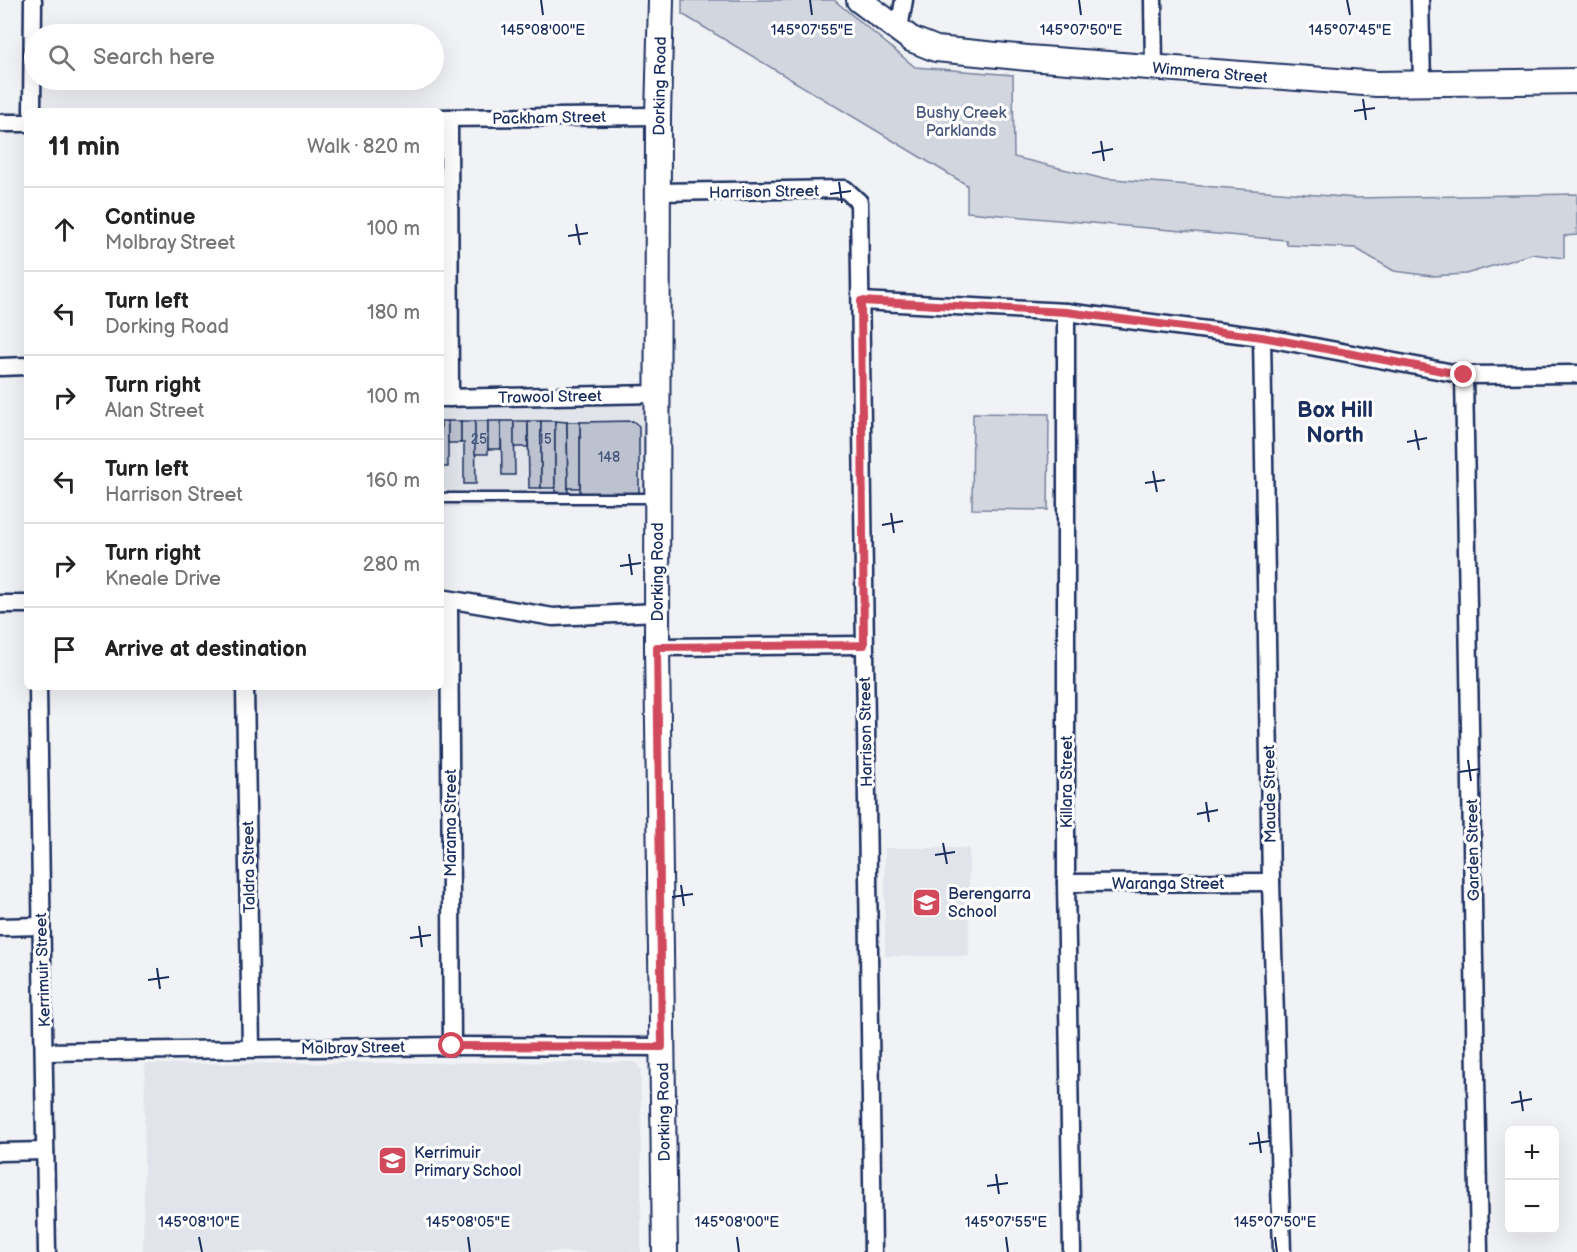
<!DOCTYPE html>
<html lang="en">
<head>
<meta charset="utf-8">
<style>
	body { margin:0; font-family:"Balsamiq Sans",sans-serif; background:#f6f6f6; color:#222 }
	.controls { position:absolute; right:18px; bottom:18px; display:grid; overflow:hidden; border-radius:9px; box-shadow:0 6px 24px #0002 }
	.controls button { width:54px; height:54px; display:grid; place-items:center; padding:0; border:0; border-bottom:2px solid #e0e0e0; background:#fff; color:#222; font:30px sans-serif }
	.stop { position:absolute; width:18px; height:18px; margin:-14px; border:4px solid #d1495b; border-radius:50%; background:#fff }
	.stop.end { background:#d1495b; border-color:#fff; box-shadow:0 2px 6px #0008 }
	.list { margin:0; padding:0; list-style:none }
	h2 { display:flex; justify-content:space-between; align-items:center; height:78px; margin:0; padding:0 24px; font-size:26px }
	h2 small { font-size:20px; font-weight:400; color:#767676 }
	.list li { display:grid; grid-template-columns:39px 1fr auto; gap:18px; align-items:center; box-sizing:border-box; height:84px; padding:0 24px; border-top:2px solid #e0e0e0 }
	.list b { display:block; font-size:22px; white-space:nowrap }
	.list p { margin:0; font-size:20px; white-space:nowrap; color:#767676 }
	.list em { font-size:20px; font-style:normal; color:#767676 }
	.icon { flex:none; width:33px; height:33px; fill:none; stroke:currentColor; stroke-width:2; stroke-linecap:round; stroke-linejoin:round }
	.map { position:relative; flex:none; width:1577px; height:1252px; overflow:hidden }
	.search { position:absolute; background:#fff; box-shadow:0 6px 24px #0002; left:24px; top:24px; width:420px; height:66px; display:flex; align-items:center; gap:15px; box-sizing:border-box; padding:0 21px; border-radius:33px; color:#767676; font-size:22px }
	.panel { position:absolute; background:#fff; box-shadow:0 6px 24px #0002; left:24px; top:108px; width:420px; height:582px; border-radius:9px }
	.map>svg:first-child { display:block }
	.built { fill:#e1e4ea }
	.green { fill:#d2d6df; stroke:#76829e; stroke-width:1.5 }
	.building { fill:#bcc2d0; stroke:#1b2f5e; stroke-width:1.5 }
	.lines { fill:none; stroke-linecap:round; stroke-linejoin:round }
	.lane-casing { stroke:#1b2f5e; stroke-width:13 }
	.street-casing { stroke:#1b2f5e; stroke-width:21 }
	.secondary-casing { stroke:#1b2f5e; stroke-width:28 }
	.lane { stroke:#fff; stroke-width:8 }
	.street { stroke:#fff; stroke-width:16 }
	.secondary { stroke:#fff; stroke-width:24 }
	.route { stroke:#d1495b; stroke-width:8 }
	.ticks { fill:none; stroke:#1b2f5e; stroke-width:2 }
	.labels { text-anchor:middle; stroke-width:6; stroke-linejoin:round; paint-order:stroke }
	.number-label { font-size:14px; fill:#43547a }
	.street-label { font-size:16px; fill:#1b2f5e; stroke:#fff }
	.park-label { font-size:16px; fill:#49597e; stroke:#fff }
	.poi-label { font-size:16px; fill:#1b2f5e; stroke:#fff; text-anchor:start }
	.district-label { font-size:22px; font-weight:bold; fill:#1b2f5e; stroke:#fff }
	.ticks-label { font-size:15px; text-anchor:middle; fill:#1b2f5e; stroke:#fff; stroke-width:6; stroke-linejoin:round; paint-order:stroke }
</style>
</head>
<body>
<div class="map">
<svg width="1577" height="1252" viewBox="0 0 1577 1252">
	<rect width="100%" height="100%" fill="#f1f2f5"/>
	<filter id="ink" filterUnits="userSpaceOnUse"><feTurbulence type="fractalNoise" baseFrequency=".0167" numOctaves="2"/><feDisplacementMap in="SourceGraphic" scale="12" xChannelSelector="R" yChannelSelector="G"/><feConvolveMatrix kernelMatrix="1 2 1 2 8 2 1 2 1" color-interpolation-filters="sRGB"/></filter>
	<g filter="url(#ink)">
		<g class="built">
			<polygon points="654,399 656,503 441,508 441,402"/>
			<rect x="885" y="848" width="84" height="108"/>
			<polygon points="635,1062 641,1070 641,1252 143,1252 145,1064"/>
		</g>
		<g class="green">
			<polygon points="682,0 834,0 915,67 1013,75 1014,157 1100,178 1356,198 1577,194 1577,235 1564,236 1564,258 1532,254 1466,274 1432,276 1394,271 1355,248 1287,245 1286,240 967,212 967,185 682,14"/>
			<polygon points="973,413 1049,414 1048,510 972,509"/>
		</g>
		<g class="building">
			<rect x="441" y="421" width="7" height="46"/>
			<rect x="448" y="421" width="13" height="22"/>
			<polygon points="461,421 475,421 476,484 464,484 464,443 461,443"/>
			<rect x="475" y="421" width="13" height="33"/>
			<rect x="488" y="421" width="13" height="28"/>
			<polygon points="501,421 514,421 515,475 502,475"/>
			<rect x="514" y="421" width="14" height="26"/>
			<polygon points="528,421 541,421 541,488 529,488"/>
			<rect x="541" y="421" width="14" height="67"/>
			<polygon points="555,421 567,422 568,496 555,496"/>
			<polygon points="633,421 639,426 639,494 580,494 580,422"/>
			<polygon points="567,422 580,422 580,488 568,488"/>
		</g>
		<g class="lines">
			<defs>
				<polyline id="lane" points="441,498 657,498"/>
				<g id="street">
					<polyline points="1153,0 1154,67"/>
					<polyline points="1420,0 1422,82"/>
					<polyline points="895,28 900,23 904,0"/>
					<polyline points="32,111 33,0"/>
					<polyline points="441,118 658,116"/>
					<polyline points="449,118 450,398"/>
					<polyline points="0,123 27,123"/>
					<polyline points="658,192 845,189 859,202 873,1252"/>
					<polyline points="861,301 1066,312 1262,337 1464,375 1577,374"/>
					<polyline points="1066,312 1066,883 1072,1252"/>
					<polyline points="1262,337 1271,882 1282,1252"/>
					<polyline points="0,367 27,366"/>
					<polyline points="1464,375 1479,1252"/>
					<polyline points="441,398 658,394"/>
					<polyline points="441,598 553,617 657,612"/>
					<polyline points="449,600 452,1046"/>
					<polyline points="0,604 27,604"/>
					<polyline points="657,647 864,645"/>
					<path d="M 38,687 C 40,875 44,1064 47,1252"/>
					<polyline points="245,687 251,1048"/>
					<polyline points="1066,883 1271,882"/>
					<polyline points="0,927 40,926"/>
					<polyline points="45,1052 452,1046 662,1047"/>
					<polyline points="0,1152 45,1151"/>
				</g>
				<g id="secondary">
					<polyline points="661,0 658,116 657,647 665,1252"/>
					<polyline points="859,0 911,39 936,49 1028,58 1377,84 1577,81"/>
				</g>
			</defs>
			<use href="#lane" class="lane-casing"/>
			<use href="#street" class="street-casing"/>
			<use href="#secondary" class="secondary-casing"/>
			<use href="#lane" class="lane"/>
			<use href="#street" class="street"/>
			<use href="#secondary" class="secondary"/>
		</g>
	</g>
	<g class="lines" filter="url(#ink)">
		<polyline class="route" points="452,1046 662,1047 657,647 864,645 861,301 1066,312 1262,337 1464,375"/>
	</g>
	<path class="ticks" d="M 541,0 L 543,15M 810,0 L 812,15M 1079,0 L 1081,15M 1347,0 L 1350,15M 1363,99 L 1366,120M 1354,111 L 1375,108M 1101,141 L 1104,161M 1092,153 L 1113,149M 839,182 L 842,203M 830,194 L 851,191M 576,224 L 580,245M 568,236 L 588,233M 1415,430 L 1419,450M 1407,442 L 1427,438M 1153,471 L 1157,492M 1145,483 L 1165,480M 891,513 L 894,533M 882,525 L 903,521M 629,554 L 632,575M 620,566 L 641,563M 1468,760 L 1471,781M 1459,772 L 1480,769M 1206,802 L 1209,822M 1197,814 L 1218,810M 943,843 L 947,864M 935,855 L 955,852M 681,885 L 684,906M 672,897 L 693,894M 419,926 L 422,947M 410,938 L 431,935M 157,968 L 160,989M 148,980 L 169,977M 1520,1091 L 1523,1111M 1511,1103 L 1532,1099M 1258,1132 L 1261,1153M 1249,1144 L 1270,1141M 996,1174 L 999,1194M 987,1186 L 1008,1183M 199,1237 L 202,1252M 468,1237 L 470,1252M 737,1237 L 739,1252M 1006,1237 L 1008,1252M 1275,1237 L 1277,1252"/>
	<defs>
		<symbol id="school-square" viewBox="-11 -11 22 22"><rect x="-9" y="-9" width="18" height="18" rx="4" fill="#d1495b" stroke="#fff"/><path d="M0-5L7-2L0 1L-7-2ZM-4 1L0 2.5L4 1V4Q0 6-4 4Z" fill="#fff"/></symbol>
	</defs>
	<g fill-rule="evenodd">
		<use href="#school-square" x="910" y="886" width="33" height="33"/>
		<use href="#school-square" x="376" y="1144" width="33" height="33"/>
	</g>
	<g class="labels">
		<g class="number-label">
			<text x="479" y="444">25</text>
			<text x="545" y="444">15</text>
			<text x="609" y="462">148</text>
		</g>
		<g class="street-label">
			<text transform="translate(1210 72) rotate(5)" y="6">Wimmera Street</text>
			<text transform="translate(659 86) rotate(-89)" y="6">Dorking Road</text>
			<text transform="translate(549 117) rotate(-1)" y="6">Packham Street</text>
			<text transform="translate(764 191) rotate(-1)" y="6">Harrison Street</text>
			<text transform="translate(550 396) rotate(-1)" y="6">Trawool Street</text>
			<text transform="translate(657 572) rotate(-90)" y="6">Dorking Road</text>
			<text transform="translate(865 732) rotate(-91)" y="6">Harrison Street</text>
			<text transform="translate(1066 782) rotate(-90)" y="6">Killara Street</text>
			<text transform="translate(1269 794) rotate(-91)" y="6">Maude Street</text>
			<text transform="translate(450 823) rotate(-90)" y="6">Marama Street</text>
			<text transform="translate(1472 850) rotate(-91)" y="6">Garden Street</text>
			<text transform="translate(248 867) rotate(-91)" y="6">Taldra Street</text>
			<text x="1168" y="889">Waranga Street</text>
			<text transform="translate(42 970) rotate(-92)" y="6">Kerrimuir Street</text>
			<text transform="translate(353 1047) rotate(-1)" y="6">Molbray Street</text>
			<text transform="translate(663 1112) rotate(-91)" y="6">Dorking Road</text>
		</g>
		<g class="park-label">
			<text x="961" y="118">Bushy Creek<tspan x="961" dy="18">Parklands</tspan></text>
		</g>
		<g class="poi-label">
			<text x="948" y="899">Berengarra<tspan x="948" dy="18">School</tspan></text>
			<text x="414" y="1158">Kerrimuir<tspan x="414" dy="18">Primary School</tspan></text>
		</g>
		<g class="district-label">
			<text x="1335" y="417">Box Hill<tspan x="1335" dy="25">North</tspan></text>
		</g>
	</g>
	<g class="ticks-label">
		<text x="543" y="35">145°08'00"E</text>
		<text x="812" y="35">145°07'55"E</text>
		<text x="1081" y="35">145°07'50"E</text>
		<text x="1350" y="35">145°07'45"E</text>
		<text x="199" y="1227">145°08'10"E</text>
		<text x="468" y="1227">145°08'05"E</text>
		<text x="737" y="1227">145°08'00"E</text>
		<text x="1006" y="1227">145°07'55"E</text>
		<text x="1275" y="1227">145°07'50"E</text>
	</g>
</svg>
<div class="controls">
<button>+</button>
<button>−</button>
</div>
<div class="stop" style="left:452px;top:1046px"></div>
<div class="stop end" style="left:1464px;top:375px"></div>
<div class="search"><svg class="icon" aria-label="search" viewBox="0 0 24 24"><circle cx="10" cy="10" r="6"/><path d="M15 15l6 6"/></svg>Search here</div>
<section class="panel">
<h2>11 min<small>Walk · 820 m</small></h2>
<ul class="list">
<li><svg class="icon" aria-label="ahead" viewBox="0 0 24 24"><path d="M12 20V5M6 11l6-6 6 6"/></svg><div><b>Continue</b><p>Molbray Street</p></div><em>100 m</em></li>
<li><svg class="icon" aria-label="left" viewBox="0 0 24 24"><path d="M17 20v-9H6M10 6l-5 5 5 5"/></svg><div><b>Turn left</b><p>Dorking Road</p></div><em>180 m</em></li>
<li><svg class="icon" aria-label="right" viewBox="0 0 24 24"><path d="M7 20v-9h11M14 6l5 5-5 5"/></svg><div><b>Turn right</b><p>Alan Street</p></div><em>100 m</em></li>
<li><svg class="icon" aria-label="left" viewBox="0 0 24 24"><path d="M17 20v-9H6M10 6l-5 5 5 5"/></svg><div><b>Turn left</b><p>Harrison Street</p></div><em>160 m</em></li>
<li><svg class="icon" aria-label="right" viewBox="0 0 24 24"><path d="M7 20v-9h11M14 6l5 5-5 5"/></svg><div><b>Turn right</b><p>Kneale Drive</p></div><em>280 m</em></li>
<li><svg class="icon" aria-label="arrive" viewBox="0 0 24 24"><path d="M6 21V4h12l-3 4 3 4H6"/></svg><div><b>Arrive at destination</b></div></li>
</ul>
</section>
</div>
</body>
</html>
